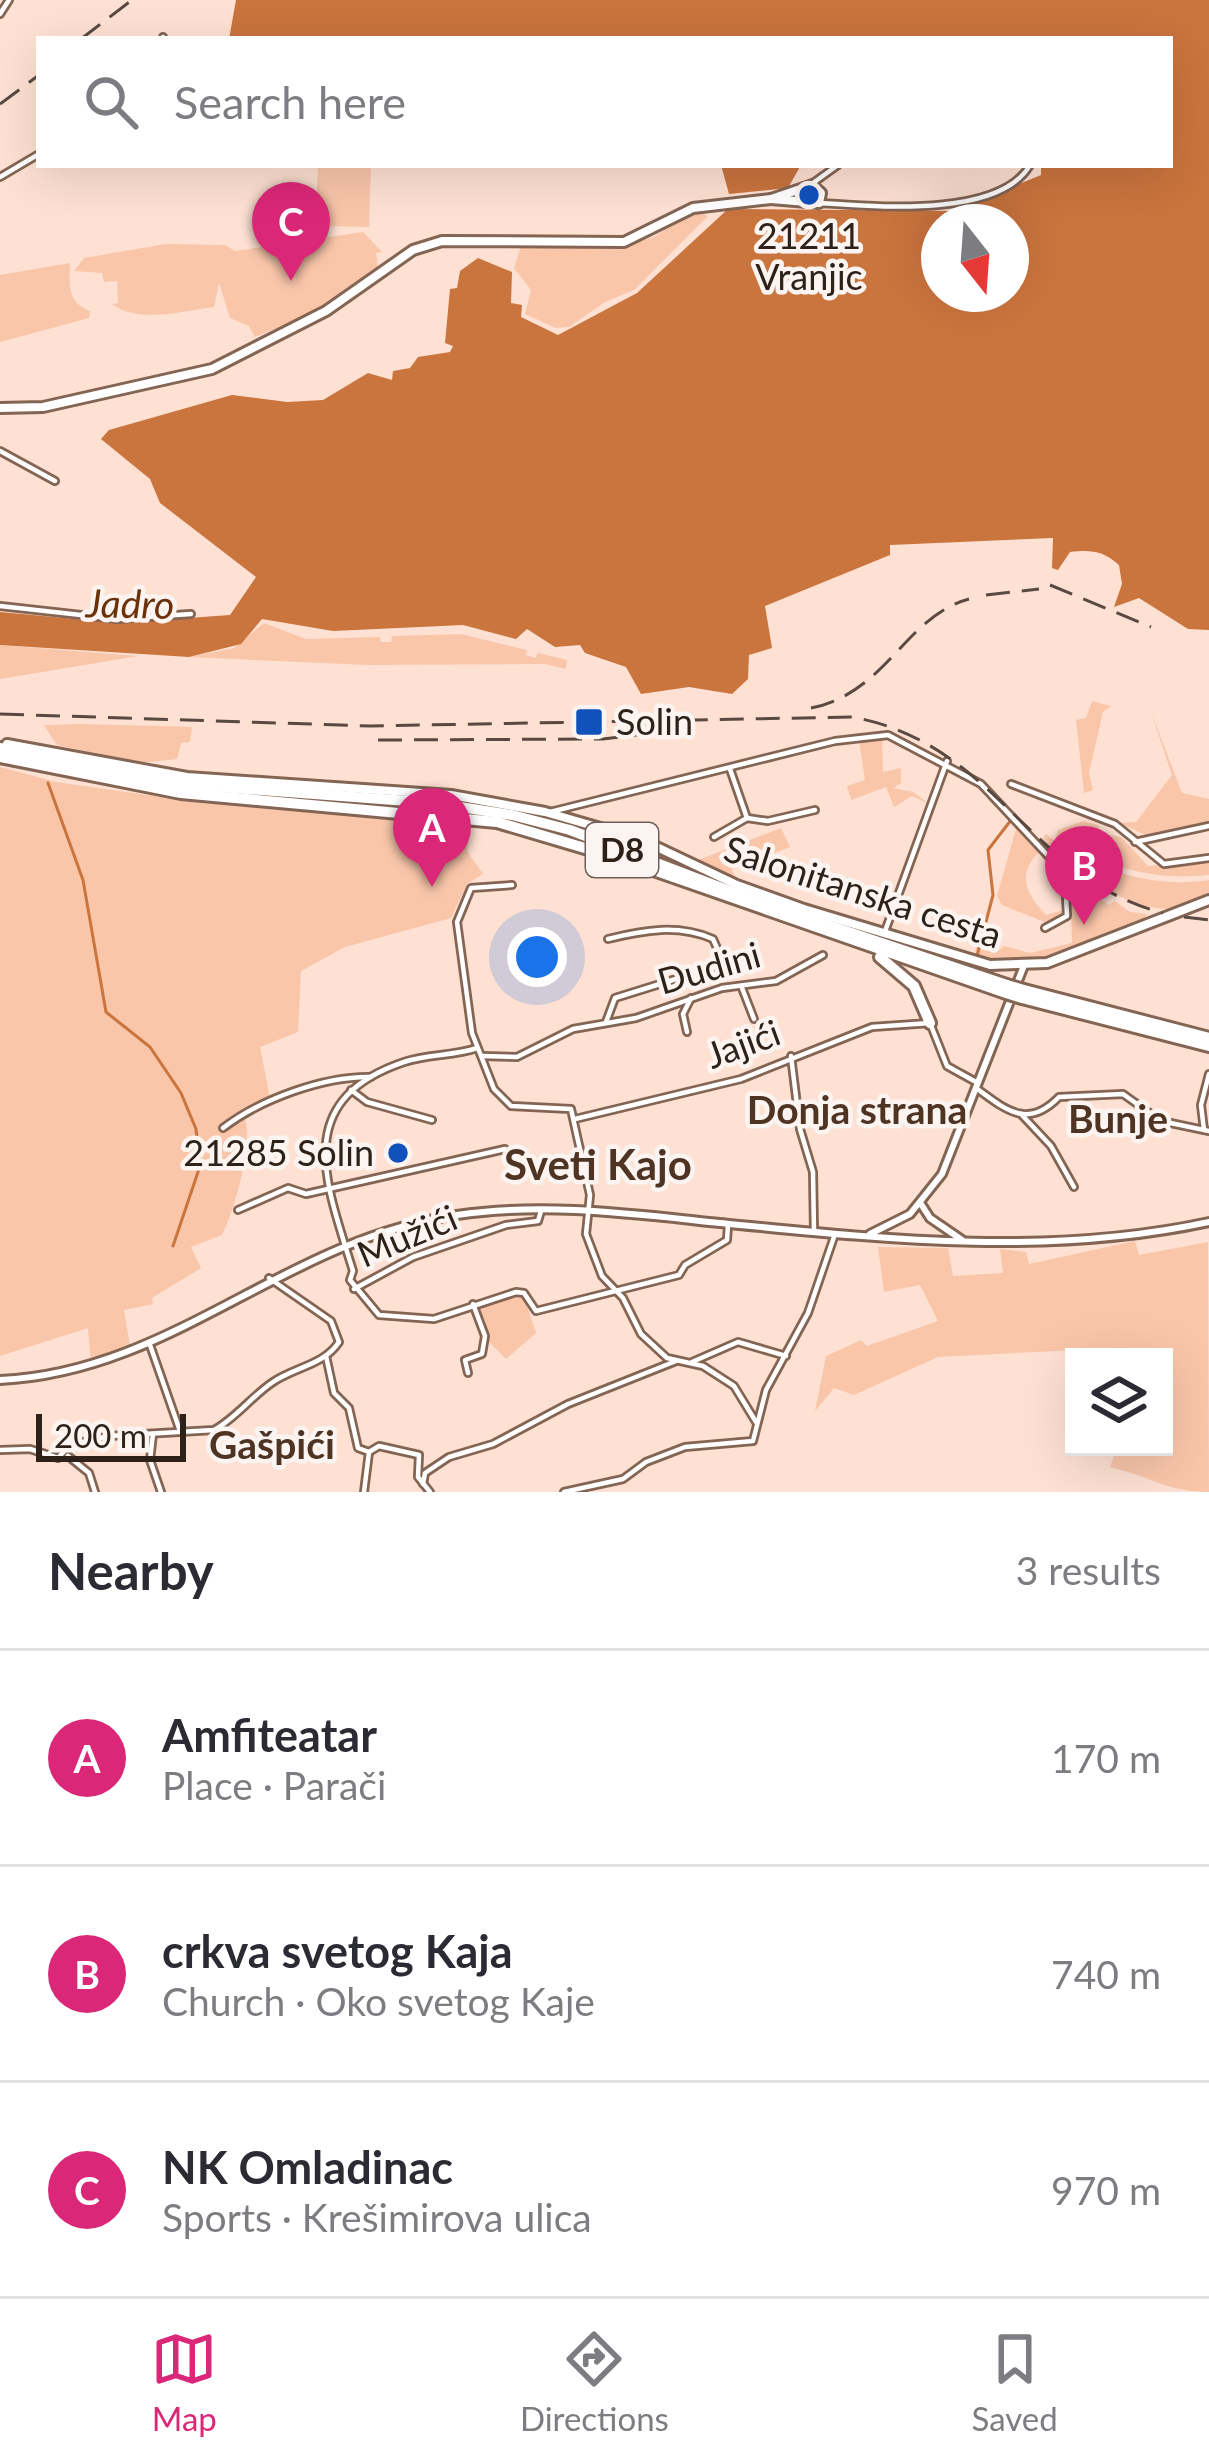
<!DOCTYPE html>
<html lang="en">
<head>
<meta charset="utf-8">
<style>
	body { margin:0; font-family:Lato,sans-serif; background:#f7f7f7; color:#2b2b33 }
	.controls { position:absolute; right:36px; bottom:36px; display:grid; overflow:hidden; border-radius:0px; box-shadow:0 12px 48px #0002 }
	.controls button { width:108px; height:108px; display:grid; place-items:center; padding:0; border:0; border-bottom:3px solid #e1e1e2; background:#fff; color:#2b2b33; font:60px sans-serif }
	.compass { position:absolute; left:921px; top:204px; width:108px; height:108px; border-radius:50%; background:#fff; box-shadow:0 12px 48px #0002; rotate:163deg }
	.scale { position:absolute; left:36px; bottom:30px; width:150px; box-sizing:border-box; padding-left:12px; border:6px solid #2e211a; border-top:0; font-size:33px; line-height:42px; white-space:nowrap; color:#2e211a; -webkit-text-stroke:9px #fbf4f0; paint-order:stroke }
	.you { position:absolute; left:537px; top:957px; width:42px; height:42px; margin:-30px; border:9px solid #fff; border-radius:50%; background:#1a73e8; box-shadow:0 0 0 18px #1a73e833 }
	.badge { display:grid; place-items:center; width:78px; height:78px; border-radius:50%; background:#db2777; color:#fff; font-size:39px; font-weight:700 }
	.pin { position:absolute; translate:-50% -99px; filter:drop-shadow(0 3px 6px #0008) }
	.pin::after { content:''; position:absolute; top:63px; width:42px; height:36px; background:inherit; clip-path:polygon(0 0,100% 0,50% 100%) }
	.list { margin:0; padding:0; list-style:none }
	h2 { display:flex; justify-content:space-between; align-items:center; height:156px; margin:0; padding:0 48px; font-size:51px }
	h2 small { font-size:39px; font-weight:400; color:#7c7c81 }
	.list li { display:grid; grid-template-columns:78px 1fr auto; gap:36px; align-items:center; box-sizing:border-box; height:216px; padding:0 48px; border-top:3px solid #e1e1e2 }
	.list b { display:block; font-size:45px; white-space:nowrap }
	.list p { margin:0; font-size:39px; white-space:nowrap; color:#7c7c81 }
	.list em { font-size:39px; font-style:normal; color:#7c7c81 }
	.icon { flex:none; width:66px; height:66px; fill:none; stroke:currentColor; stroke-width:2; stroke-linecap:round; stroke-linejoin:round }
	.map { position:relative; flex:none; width:1209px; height:1492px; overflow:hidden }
	.search { position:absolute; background:#fff; box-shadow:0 12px 48px #0002; left:36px; right:36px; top:36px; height:132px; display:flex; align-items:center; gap:30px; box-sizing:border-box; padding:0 42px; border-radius:0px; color:#7c7c81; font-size:45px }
	.sheet { height:804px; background:#fff }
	nav { display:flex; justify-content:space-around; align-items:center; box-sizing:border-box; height:168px; border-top:3px solid #e1e1e2; background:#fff; font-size:33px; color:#7c7c81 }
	nav a { display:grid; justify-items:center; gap:6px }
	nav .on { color:#db2777 }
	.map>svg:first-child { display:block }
	.green { fill:#f9c6aa }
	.water { fill:#ca743e; fill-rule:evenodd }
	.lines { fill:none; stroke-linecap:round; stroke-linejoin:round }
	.stream { stroke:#ca743e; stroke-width:3 }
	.minor-casing { stroke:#846554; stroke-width:10 }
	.tertiary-casing { stroke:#846554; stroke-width:12 }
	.secondary-casing { stroke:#846554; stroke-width:14 }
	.trunk-casing { stroke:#846554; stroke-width:16 }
	.minor { stroke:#fff; stroke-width:4.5 }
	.tertiary { stroke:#fff; stroke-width:6 }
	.secondary { stroke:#fff; stroke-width:8 }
	.trunk { stroke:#fff; stroke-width:10 }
	.rail { stroke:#594940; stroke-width:3; stroke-dasharray:24 12; stroke-linecap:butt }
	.trunk-bridge-casing { stroke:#846554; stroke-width:16; stroke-linecap:butt }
	.trunk-bridge { stroke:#fff; stroke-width:10 }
	.poi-dot { fill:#1151bc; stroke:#fbf4f0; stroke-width:4.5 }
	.labels { text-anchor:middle; stroke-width:9; stroke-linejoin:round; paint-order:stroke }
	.shield { fill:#fbf4f0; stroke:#6c605a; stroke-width:3 }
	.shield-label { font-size:33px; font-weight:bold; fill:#2e211a }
	.poi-label { font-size:36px; fill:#2e211a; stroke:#fbf4f0 }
	.street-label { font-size:36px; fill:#2e211a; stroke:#fbf4f0 }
	.water-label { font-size:39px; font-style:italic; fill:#6b3209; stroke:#fbf4f0 }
	.neighbourhood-label { font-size:39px; font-weight:bold; fill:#4f3323; stroke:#fbf4f0 }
	.quarter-label { font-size:42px; font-weight:bold; fill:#4f3323; stroke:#fbf4f0 }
</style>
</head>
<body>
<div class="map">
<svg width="1209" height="1492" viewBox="0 0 1209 1492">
	<rect width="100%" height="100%" fill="#fee1d2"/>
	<g class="green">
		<polygon points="318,165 371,165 369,227 315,226"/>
		<polygon points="700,208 707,217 634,290 605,302 569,327 556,328 525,314 531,290 514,268 521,246 614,249 654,237"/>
		<path d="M 363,232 L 382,252 L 376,253 L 378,269 C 335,302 302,318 255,337 L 249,326 L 230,318 L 219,283 L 214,307 C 184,311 137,324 112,304 L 118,303 L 117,281 L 104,282 L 102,273 L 74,271 L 84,258 L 166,244 L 225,245 L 235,251 Z"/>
		<path d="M 70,263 C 70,284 66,302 90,311 L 89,318 L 0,342 L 0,275 Z"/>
		<polygon points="264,623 306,639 380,637 381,642 391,642 392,636 461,634 527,650 526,655 535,658 538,653 567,660 566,669 545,664 367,665 189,657 234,648"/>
		<polygon points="0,645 138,656 0,679"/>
		<polygon points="1092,701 1111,706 1103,712 1089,773 1093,790 1084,793 1076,720 1086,718"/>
		<polygon points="1151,712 1182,793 1209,799 1209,825 1148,836 1119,823 1136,822 1172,775"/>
		<polygon points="80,724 192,727 190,742 181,743 177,759 139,763 57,745 44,725"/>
		<polygon points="882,738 883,772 901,768 901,783 893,788 913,792 929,804 912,796 894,807 886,787 851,800 847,786 865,780 859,740"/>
		<path d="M 0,767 L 56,782 L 190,801 L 402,815 L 407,830 L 470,821 L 467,851 L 483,874 L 467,884 L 451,918 L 345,947 L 301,971 L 298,1032 L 260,1047 L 270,1098 L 245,1119 C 253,1144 235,1210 222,1235 L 191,1247 L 201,1268 L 152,1298 L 153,1304 L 124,1310 L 130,1346 L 91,1364 L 88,1328 L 0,1356 Z"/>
		<path d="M 1083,821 L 1098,825 L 1101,833 L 1121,837 L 1148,866 L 1209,862 L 1209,875 C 1153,881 1103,867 1056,837 L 1058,830 Z"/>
		<path d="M 1017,825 L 1041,850 C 1016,874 1025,893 1046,915 L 1063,910 L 1060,919 L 1047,923 L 1002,905 L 997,896 Z"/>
		<polygon points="781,828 790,847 732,869 735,879 696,861"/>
		<path d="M 1046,834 C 1093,869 1150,889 1209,880 L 1209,897 C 1198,901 1185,909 1173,909 C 1126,911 1073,870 1043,839 Z"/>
		<polygon points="1070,880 1109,905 1115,901 1130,912 1147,914 1143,922 1040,958 974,958 981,927 991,938 988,949 998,951 1004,946 1030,953 1072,943"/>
		<path d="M 1135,1241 L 1139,1255 L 1208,1242 L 1209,1492 C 1168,1492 1149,1476 1110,1467 L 1117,1447 L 1164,1447 L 1164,1357 L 1110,1357 L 1098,1349 L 938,1357 L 854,1395 L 834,1388 L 815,1411 L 826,1356 L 861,1340 L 867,1346 L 938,1321 L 920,1285 L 884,1292 L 878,1247 L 948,1248 L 953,1276 L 1003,1273 L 1000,1249 L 1026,1252 L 1029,1264 Z"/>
		<polygon points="507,1295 524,1297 536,1333 506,1359 487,1340 477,1307"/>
	</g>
	<g class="water">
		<path d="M 236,0 L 1209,0 L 1209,630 L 1188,629 L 1139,598 L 1114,607 L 1122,584 L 1119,565 C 1102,550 1090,550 1070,552 L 1058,570 L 1052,568 L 1053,538 L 890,545 L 890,555 L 765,606 L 772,648 L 749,655 L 748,679 L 732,694 L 689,687 L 641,694 L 626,667 L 585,653 L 580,645 L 555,647 L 527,629 L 516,639 L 463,625 L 333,631 L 262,619 L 241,644 L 189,657 L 0,645 L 0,612 L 118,623 L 230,615 L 256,577 L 160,503 L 150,479 L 101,439 L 109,430 L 232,395 L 287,402 L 323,400 L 368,373 L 392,380 L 393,371 L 410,368 L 418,357 L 450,352 L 453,346 L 445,343 L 450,289 L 457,288 L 460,271 L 478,258 L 512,272 L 511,303 L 522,305 L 521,317 L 558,335 L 637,293 L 728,209 L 953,211 L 1041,175 L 1041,165 L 1170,165 L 1170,39 L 229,39 ZM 939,222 L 1011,222 L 1011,294 L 939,294 Z"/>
		<polygon points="721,165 801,165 788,188 729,194"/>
	</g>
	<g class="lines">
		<g class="stream">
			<polyline points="48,783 83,880 106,1012 150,1047 181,1093 196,1129 200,1166 173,1246"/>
			<polyline points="977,956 993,895 988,850 1011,820"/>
		</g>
		<defs>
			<g id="minor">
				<polyline points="0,14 9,0"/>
				<polyline points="163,37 163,39"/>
				<polyline points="0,177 39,154"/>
				<polyline points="813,183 838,165"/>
				<path d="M 819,203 C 872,206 999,219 1030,165"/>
				<polyline points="0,451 55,481"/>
				<polyline points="0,606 117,619 191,614"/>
				<polyline points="730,769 747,818 768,821 815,810"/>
				<polyline points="1011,784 1115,824 1164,864 1209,858"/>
				<polyline points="550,812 835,741 888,735 981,784 1065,874 1067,916 1045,928"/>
				<polyline points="714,837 747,818"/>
				<polyline points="1135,842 1209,826"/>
				<polyline points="512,885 471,888 457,922 472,1033 494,1089 511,1106 571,1109 590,1195 586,1234 602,1276 623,1298 641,1334 667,1358 703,1366 734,1386 756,1422"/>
				<polyline points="884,934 947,761"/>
				<polyline points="742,988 754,1019"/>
				<path d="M 606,1022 L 615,998 L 724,964 L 713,939 C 678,924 644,930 608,939"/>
				<polyline points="687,1032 683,1014 691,998"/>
				<path d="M 477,1048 C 454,1056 428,1054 404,1062 C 289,1101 327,1185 353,1271 L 350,1280 L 379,1315 L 434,1319 L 516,1292 L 524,1293 L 536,1311 L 679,1275 L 685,1265 L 727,1240 L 728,1225"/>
				<polyline points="482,1056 517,1057 573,1029 636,1018 722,988 776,981 823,955"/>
				<polyline points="791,1056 800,1129 813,1172 814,1232"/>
				<path d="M 976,1088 C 1005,1109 1027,1130 1059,1097 L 1123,1094 L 1161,1121 L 1209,1131"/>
				<polyline points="351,1090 367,1102 432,1120"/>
				<polyline points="1021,1114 1051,1146 1074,1187"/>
				<polyline points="575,1119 741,1079 872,1027 930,1023 947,1066 976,1082"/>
				<path d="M 223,1128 C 261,1099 324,1076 371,1077"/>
				<polyline points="1204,1130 1201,1105 1209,1074"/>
				<polyline points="238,1210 288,1188 306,1194 505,1149"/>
				<polyline points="354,1289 413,1257 506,1225 538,1221 541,1211"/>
				<polyline points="150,1345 180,1431"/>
				<polyline points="326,1356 334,1393 349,1408 358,1448 369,1452 364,1492"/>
				<polyline points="692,1362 738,1342 786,1356"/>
				<polyline points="468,1373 465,1360 482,1354 485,1336 473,1304"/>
				<polyline points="153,1434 150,1460 161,1492"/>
				<path d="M 0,1450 L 30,1449 L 58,1458 L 70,1445 L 109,1436 L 214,1430 C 236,1418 252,1396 273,1382 C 295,1367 324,1365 339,1342 L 331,1321 L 269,1278"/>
				<polyline points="369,1452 379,1446 419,1455 418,1477 430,1492"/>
				<polyline points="68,1456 89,1473 95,1492"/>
				<polyline points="423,1484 425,1473 449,1457 493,1444 568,1404 676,1361"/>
				<polyline points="564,1492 623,1479 646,1462 685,1447 753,1441 766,1390 808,1313 835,1234"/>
			</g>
			<g id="tertiary">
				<polyline points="921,1204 930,1218 962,1240"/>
				<polyline points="870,1234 910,1214 942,1174 1023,968"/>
				<path d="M 0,1380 C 173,1372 283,1240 457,1215 C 544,1202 633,1214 720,1223 C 883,1239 1047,1257 1209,1222"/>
			</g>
			<g id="secondary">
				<polygon points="812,185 821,193 819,203 771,199"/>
				<polyline points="0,408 43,407 212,369 326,311 413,250 442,241 624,242 693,208 771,199"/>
				<polyline points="7,744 187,777 451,795 545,812 642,840 737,885 804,909 990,965 1047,963 1209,900"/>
			</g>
			<g id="trunk">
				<polyline points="0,748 179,784 434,803 512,815 570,830 753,900 1010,986"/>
				<polyline points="0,757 181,793 497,822 622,859 1006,993"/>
				<polyline points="880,957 914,986 930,1023"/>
				<polyline points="1024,990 1209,1038"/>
				<polyline points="1022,998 1209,1046"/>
			</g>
		</defs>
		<use href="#minor" class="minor-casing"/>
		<use href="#tertiary" class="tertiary-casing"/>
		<use href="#secondary" class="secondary-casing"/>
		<use href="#trunk" class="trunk-casing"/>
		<use href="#minor" class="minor"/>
		<use href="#tertiary" class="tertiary"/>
		<use href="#secondary" class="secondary"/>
		<use href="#trunk" class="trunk"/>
		<g class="rail">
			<polyline points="81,39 132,0"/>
			<polyline points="0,104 39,75"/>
			<polyline points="1050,585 1151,627"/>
			<polyline points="986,595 1039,589"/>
			<path d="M 811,708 C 887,693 904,617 969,599"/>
			<path d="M 0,714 L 371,726 L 852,717 C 997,743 1028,878 1163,913"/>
			<polyline points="378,740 603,739 659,732"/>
			<polyline points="1184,917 1209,920"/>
		</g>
		<defs>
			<g id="trunk-bridge">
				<polyline points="1010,986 1024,990"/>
				<polyline points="1006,993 1022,998"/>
			</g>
		</defs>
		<use href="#trunk-bridge" class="trunk-bridge-casing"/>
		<use href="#trunk-bridge" class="trunk-bridge"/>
	</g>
	<g class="poi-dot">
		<circle cx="809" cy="195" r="12"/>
		<rect x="574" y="707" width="30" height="30" rx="6"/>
		<circle cx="398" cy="1153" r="12"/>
	</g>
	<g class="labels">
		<rect class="shield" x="586" y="823" width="72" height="54" rx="9"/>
		<g class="shield-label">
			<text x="622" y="862">D8</text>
		</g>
		<g class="poi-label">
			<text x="809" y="249">21211<tspan x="809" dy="41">Vranjic</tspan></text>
			<text x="616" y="735" text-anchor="start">Solin</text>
			<text x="374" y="1166" text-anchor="end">21285 Solin</text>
		</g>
		<g class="street-label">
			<text transform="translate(863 892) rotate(18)" y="13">Salonitanska cesta</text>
			<text transform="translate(709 968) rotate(-16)" y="13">Dudini</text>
			<text transform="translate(743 1044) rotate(-20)" y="13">Jajići</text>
			<text transform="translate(407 1236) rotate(-23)" y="13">Mužići</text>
		</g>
		<g class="water-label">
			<text transform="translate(130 604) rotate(1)" y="14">Jadro</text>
		</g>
		<g class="neighbourhood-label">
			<text x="857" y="1124">Donja strana</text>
			<text x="1118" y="1133">Bunje</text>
			<text x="272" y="1459">Gašpići</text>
		</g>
		<g class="quarter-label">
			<text x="598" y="1180">Sveti Kajo</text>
		</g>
	</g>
</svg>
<div class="controls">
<button><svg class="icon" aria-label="layers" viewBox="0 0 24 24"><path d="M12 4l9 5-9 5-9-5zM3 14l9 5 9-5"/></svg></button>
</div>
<svg class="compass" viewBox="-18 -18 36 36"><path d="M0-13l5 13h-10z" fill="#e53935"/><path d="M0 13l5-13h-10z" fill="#7c7c81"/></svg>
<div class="scale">200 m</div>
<div class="you"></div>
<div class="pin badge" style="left:432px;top:887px">A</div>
<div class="pin badge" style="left:1084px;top:925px">B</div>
<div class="pin badge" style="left:291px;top:281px">C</div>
<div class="search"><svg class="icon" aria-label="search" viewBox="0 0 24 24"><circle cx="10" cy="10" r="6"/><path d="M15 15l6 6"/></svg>Search here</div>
</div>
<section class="sheet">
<h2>Nearby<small>3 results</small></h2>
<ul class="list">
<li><span class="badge">A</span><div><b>Amfiteatar</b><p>Place · Parači</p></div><em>170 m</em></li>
<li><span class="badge">B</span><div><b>crkva svetog Kaja</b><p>Church · Oko svetog Kaje</p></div><em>740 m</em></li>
<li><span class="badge">C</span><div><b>NK Omladinac</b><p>Sports · Krešimirova ulica</p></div><em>970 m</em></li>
</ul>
</section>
<nav>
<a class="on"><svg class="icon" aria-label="map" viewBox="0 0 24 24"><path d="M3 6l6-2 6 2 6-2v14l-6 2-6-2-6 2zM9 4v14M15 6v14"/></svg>Map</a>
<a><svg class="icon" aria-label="directions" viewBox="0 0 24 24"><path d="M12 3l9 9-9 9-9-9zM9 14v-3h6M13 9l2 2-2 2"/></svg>Directions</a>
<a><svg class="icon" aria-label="saved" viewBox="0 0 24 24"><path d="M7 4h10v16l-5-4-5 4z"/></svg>Saved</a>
</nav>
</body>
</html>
